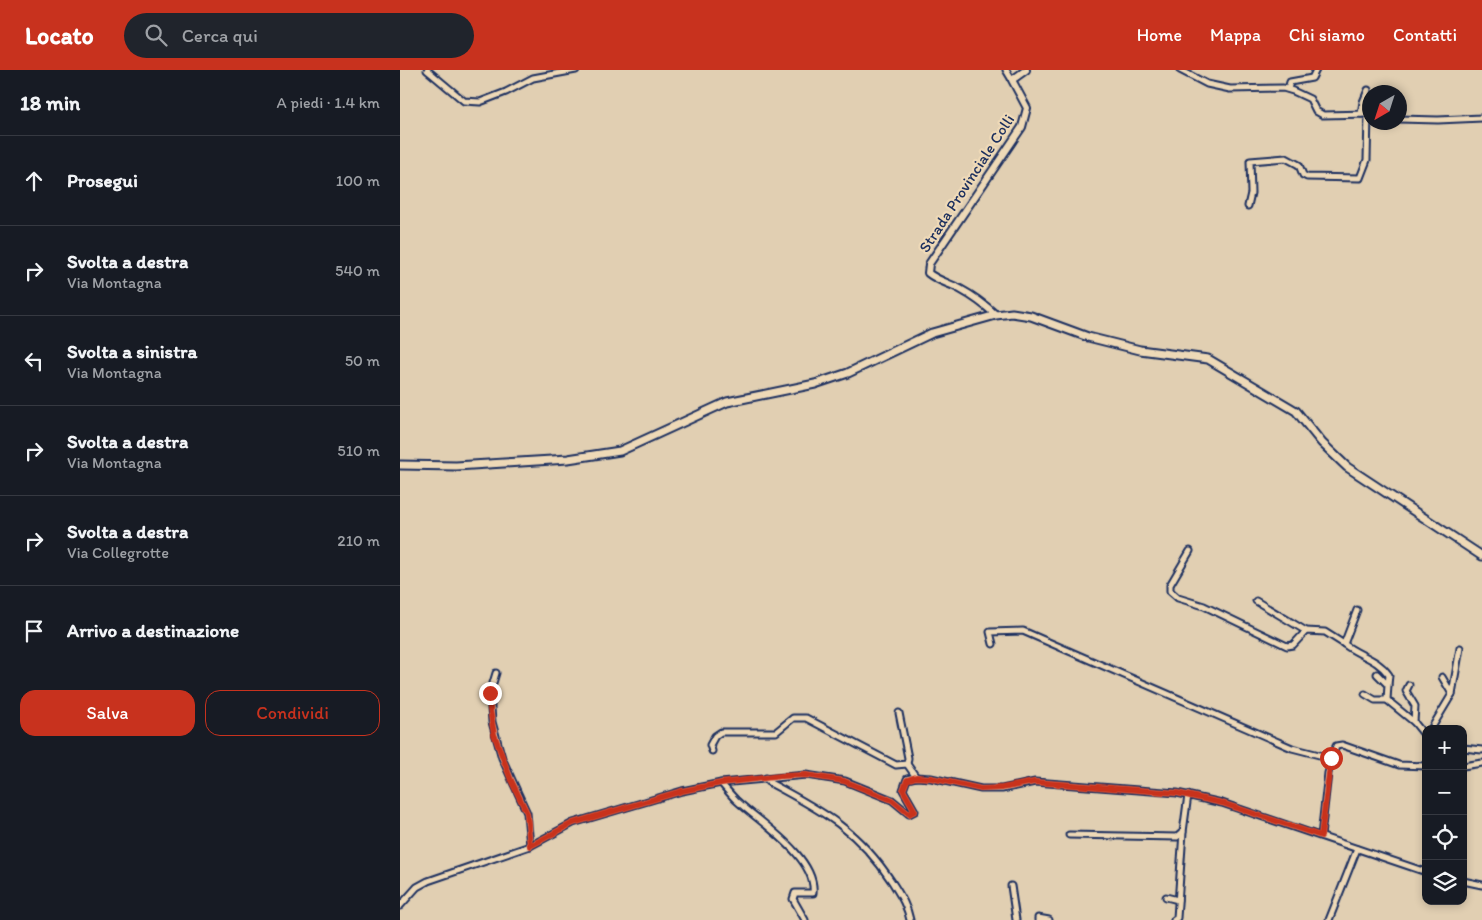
<!DOCTYPE html>
<html lang="it">
<head>
<meta charset="utf-8">
<style>
	body { margin:0; font-family:Itim,sans-serif; background:#20242c; color:#f1f3f6 }
	.controls { position:absolute; right:15px; bottom:15px; display:grid; overflow:hidden; border-radius:10px; box-shadow:0 2px 8px #0003 }
	.controls button { width:45px; height:45px; display:grid; place-items:center; padding:0; border:0; border-bottom:1px solid #363941; background:#171b24; color:#f1f3f6; font:25px sans-serif }
	.compass { position:absolute; left:962px; top:15px; width:45px; height:45px; border-radius:50%; background:#171b24; box-shadow:0 2px 8px #0003; rotate:219deg }
	.stop { position:absolute; width:15px; height:15px; margin:-11px; border:4px solid #c8321e; border-radius:50%; background:#fff }
	.stop.end { background:#c8321e; border-color:#fff; box-shadow:0 1px 5px #0008 }
	.list { margin:0; padding:0; list-style:none }
	h2 { display:flex; justify-content:space-between; align-items:center; height:65px; margin:0; padding:0 20px; font-size:21px }
	h2 small { font-size:16px; font-weight:400; color:#9ea1a6 }
	.list li { display:grid; grid-template-columns:32px 1fr auto; gap:15px; align-items:center; box-sizing:border-box; height:90px; padding:0 20px; border-top:1px solid #363941 }
	.list b { display:block; font-size:19px; white-space:nowrap }
	.list p { margin:0; font-size:16px; white-space:nowrap; color:#9ea1a6 }
	.list em { font-size:16px; font-style:normal; color:#9ea1a6 }
	.actions { display:flex; gap:10px; padding:15px 20px }
	.actions a { flex:1; padding:11px 0; border:1px solid #c8321e; border-radius:15px; text-align:center; font-size:18px; color:#c8321e }
	.actions .main { background:#c8321e; color:#fff }
	.icon { flex:none; width:28px; height:28px; fill:none; stroke:currentColor; stroke-width:2; stroke-linecap:round; stroke-linejoin:round }
	.map { position:relative; flex:none; width:1082px; height:850px; overflow:hidden }
	header { display:flex; align-items:center; gap:30px; box-sizing:border-box; height:70px; padding:0 25px; background:#c8321e; color:#fff }
	header strong { font-size:24px }
	nav { display:flex; gap:28px; margin-inline-start:auto; font-size:18px }
	.search { width:350px; height:45px; background:#20242c; display:flex; align-items:center; gap:12px; box-sizing:border-box; padding:0 18px; border-radius:28px; color:#9ea1a6; font-size:19px }
	main { display:flex }
	aside { flex:1; background:#171b24 }
	.map>svg:first-child { display:block }
	.lines { fill:none; stroke-linecap:round; stroke-linejoin:round }
	.minor-casing { stroke:#1b2f5e; stroke-width:9 }
	.tertiary-casing { stroke:#1b2f5e; stroke-width:10 }
	.secondary-casing { stroke:#1b2f5e; stroke-width:11 }
	.minor { stroke:#eed9b7; stroke-width:5 }
	.tertiary { stroke:#eed9b7; stroke-width:6 }
	.secondary { stroke:#eed9b7; stroke-width:7 }
	.route { stroke:#c8321e; stroke-width:6 }
	.labels { text-anchor:middle; stroke-width:4.5; stroke-linejoin:round; paint-order:stroke }
	.street-label { font-size:16px; fill:#1b2f5e; stroke:#eed9b7 }
</style>
</head>
<body>
<header>
<strong>Locato</strong>
<div class="search"><svg class="icon" aria-label="search" viewBox="0 0 24 24"><circle cx="10" cy="10" r="6"/><path d="M15 15l6 6"/></svg>Cerca qui</div>
<nav><a>Home</a><a>Mappa</a><a>Chi siamo</a><a>Contatti</a></nav>
</header>
<main>
<aside>
<h2>18 min<small>A piedi · 1.4 km</small></h2>
<ul class="list">
<li><svg class="icon" aria-label="ahead" viewBox="0 0 24 24"><path d="M12 20V5M6 11l6-6 6 6"/></svg><div><b>Prosegui</b></div><em>100 m</em></li>
<li><svg class="icon" aria-label="right" viewBox="0 0 24 24"><path d="M7 20v-9h11M14 6l5 5-5 5"/></svg><div><b>Svolta a destra</b><p>Via Montagna</p></div><em>540 m</em></li>
<li><svg class="icon" aria-label="left" viewBox="0 0 24 24"><path d="M17 20v-9H6M10 6l-5 5 5 5"/></svg><div><b>Svolta a sinistra</b><p>Via Montagna</p></div><em>50 m</em></li>
<li><svg class="icon" aria-label="right" viewBox="0 0 24 24"><path d="M7 20v-9h11M14 6l5 5-5 5"/></svg><div><b>Svolta a destra</b><p>Via Montagna</p></div><em>510 m</em></li>
<li><svg class="icon" aria-label="right" viewBox="0 0 24 24"><path d="M7 20v-9h11M14 6l5 5-5 5"/></svg><div><b>Svolta a destra</b><p>Via Collegrotte</p></div><em>210 m</em></li>
<li><svg class="icon" aria-label="arrive" viewBox="0 0 24 24"><path d="M6 21V4h12l-3 4 3 4H6"/></svg><div><b>Arrivo a destinazione</b></div></li>
</ul>
<div class="actions"><a class="main">Salva</a><a>Condividi</a></div>
</aside>
<div class="map">
<svg width="1082" height="850" viewBox="0 0 1082 850">
	<rect width="100%" height="100%" fill="#e1cfb2"/>
	<filter id="ink" filterUnits="userSpaceOnUse"><feTurbulence type="fractalNoise" baseFrequency=".02" numOctaves="2"/><feDisplacementMap in="SourceGraphic" scale="10" xChannelSelector="R" yChannelSelector="G"/><feConvolveMatrix kernelMatrix="1 2 1 2 8 2 1 2 1" color-interpolation-filters="sRGB"/></filter>
	<g filter="url(#ink)">
		<g class="lines">
			<defs>
				<g id="minor">
					<polyline points="27,0 64,31 80,32 106,22 133,8 176,0"/>
					<polyline points="606,0 612,10"/>
					<polyline points="780,0 807,14 830,19 883,18 893,21 910,29 916,41 923,45 969,44"/>
					<polyline points="888,19 890,12 912,8 916,0"/>
					<polyline points="961,44 963,32 968,20"/>
					<polyline points="999,49 1038,50 1082,48"/>
					<polyline points="848,136 851,123 850,91 886,88 899,95 903,105 907,107 960,108 967,90 968,44"/>
					<polyline points="790,481 770,515 770,521 778,528 804,536 887,576 893,575 906,561 925,562 944,574"/>
					<polyline points="856,531 906,561"/>
					<path d="M 957,540 L 944,574 C 959,586 977,588 989,605 L 988,615"/>
					<polyline points="593,574 590,562 623,561 892,678 931,688"/>
					<polyline points="96,603 90,623 92,652 102,688 127,743 130,776"/>
					<polyline points="977,604 988,615 987,630"/>
					<polyline points="1009,615 1006,621 1015,636 1014,652"/>
					<polyline points="965,624 975,630 987,630 1014,652 1026,667"/>
					<polyline points="1052,624 1060,578"/>
					<polyline points="499,643 508,688 507,694"/>
					<polyline points="1031,659 1052,624 1042,607"/>
					<polyline points="1063,678 1082,680"/>
					<polyline points="312,681 310,675 315,666 321,662 376,662 393,648 406,648 496,695 507,694 516,707"/>
					<polyline points="1063,696 1082,693"/>
					<path d="M 366,708 L 370,713 C 423,741 459,761 492,812 C 500,825 507,835 510,850"/>
					<path d="M 321,713 C 326,719 331,725 336,730 C 359,752 417,787 413,823 L 395,823 L 393,829 L 405,850"/>
					<polyline points="669,765 777,767 783,762 788,725"/>
					<polyline points="921,766 928,703 936,676 942,675 999,695 1026,696"/>
					<polyline points="1063,811 1082,815"/>
					<polyline points="611,816 616,850"/>
					<polyline points="766,827 778,830"/>
					<polyline points="0,836 17,817 28,811 130,776 173,753 282,721 321,713 406,705 445,711 492,730 509,744 515,741 503,720 507,709 516,707 531,708 581,719 602,719 635,712 777,723 822,733 1026,802"/>
					<polyline points="638,850 638,848 649,850"/>
					<polyline points="774,850 777,848 783,762"/>
					<polyline points="929,850 957,779"/>
				</g>
				<path id="tertiary" d="M 596,245 C 585,235 573,226 560,219 C 549,213 538,211 528,203 L 529,194 L 622,57 L 627,38 L 612,10 L 626,0"/>
				<polyline id="secondary" points="0,395 56,396 168,389 220,381 327,332 415,314 448,303 532,263 596,245 612,243 631,246 688,267 740,280 808,289 896,341 922,373 947,397 1082,486"/>
			</defs>
			<use href="#minor" class="minor-casing"/>
			<use href="#tertiary" class="tertiary-casing"/>
			<use href="#secondary" class="secondary-casing"/>
			<use href="#minor" class="minor"/>
			<use href="#tertiary" class="tertiary"/>
			<use href="#secondary" class="secondary"/>
		</g>
	</g>
	<g class="lines" filter="url(#ink)">
		<polyline class="route" points="90,623 90,639 94,664 111,710 127,743 130,776 173,753 282,721 321,713 381,706 406,705 444,711 492,730 509,744 515,741 503,720 507,710 516,707 531,708 581,719 602,718 634,712 777,723 822,733 921,766 931,688"/>
	</g>
	<g class="labels">
		<g class="street-label">
			<text transform="translate(566 113) rotate(-57)" y="6">Strada Provinciale Colli</text>
		</g>
	</g>
</svg>
<div class="controls">
<button>+</button>
<button>−</button>
<button><svg class="icon" aria-label="locate" viewBox="0 0 24 24"><circle cx="12" cy="12" r="6"/><path d="M12 2v4M12 18v4M2 12h4M18 12h4"/></svg></button>
<button><svg class="icon" aria-label="layers" viewBox="0 0 24 24"><path d="M12 4l9 5-9 5-9-5zM3 14l9 5 9-5"/></svg></button>
</div>
<svg class="compass" viewBox="-18 -18 36 36"><path d="M0-13l5 13h-10z" fill="#e53935"/><path d="M0 13l5-13h-10z" fill="#9ea1a6"/></svg>
<div class="stop" style="left:931px;top:688px"></div>
<div class="stop end" style="left:90px;top:623px"></div>
</div>
</main>
</body>
</html>
